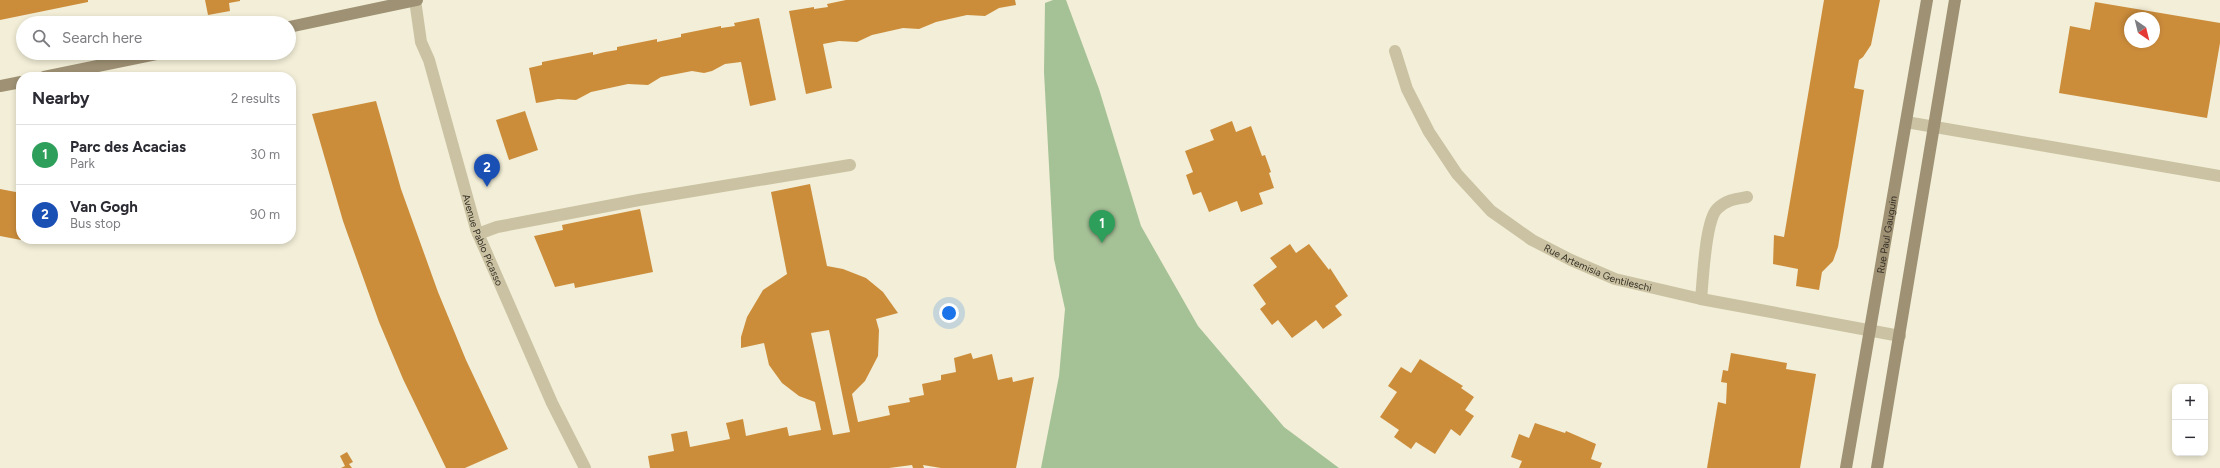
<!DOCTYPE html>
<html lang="en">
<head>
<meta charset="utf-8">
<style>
	body { margin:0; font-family:Figtree,sans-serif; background:#f7f7f7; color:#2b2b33 }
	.controls { position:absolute; right:12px; bottom:12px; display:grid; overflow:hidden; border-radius:8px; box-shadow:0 2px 6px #0003 }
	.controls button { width:36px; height:36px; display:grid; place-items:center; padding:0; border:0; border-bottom:1px solid #e1e1e2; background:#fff; color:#2b2b33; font:20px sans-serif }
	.compass { position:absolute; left:2124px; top:12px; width:36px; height:36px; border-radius:50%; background:#fff; box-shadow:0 2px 6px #0003; rotate:145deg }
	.you { position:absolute; left:949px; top:313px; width:14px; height:14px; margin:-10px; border:3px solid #fff; border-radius:50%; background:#1a73e8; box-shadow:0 0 0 6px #1a73e833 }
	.badge { display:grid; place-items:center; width:26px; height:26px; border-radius:50%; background:#193f58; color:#fff; font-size:13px; font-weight:700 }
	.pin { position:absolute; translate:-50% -33px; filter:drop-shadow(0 1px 2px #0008) }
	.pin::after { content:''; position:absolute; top:21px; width:14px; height:12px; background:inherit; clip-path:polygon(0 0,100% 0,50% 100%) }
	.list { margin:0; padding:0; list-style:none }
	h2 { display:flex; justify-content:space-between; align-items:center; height:52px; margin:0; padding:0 16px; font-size:17px }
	h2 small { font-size:13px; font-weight:400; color:#7c7c81 }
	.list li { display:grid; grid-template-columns:26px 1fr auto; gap:12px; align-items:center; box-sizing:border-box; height:60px; padding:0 16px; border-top:1px solid #e1e1e2 }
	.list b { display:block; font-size:15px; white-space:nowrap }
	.list p { margin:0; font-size:13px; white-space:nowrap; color:#7c7c81 }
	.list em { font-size:13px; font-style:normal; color:#7c7c81 }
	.icon { flex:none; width:22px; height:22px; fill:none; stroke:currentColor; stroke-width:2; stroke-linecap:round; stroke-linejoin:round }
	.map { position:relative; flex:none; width:2220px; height:468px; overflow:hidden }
	.search { position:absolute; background:#fff; box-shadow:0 2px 6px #0003; left:16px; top:16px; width:280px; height:44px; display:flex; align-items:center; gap:10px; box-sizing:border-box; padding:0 14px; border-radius:22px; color:#7c7c81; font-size:15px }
	.panel { position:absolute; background:#fff; box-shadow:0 2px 6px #0003; left:16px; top:72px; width:280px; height:172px; border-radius:16px }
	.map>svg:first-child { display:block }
	.green { fill:#a5c196 }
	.building { fill:#cc8d3b; fill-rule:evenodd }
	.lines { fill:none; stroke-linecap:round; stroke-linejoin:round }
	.lane { stroke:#cac2a2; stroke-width:12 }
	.street { stroke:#cac2a2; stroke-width:12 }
	.secondary { stroke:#9e9174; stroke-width:12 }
	.labels { text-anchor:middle; stroke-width:4; stroke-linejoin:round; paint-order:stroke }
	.street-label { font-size:10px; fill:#352f25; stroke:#faf7e3 }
</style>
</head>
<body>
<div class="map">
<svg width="2220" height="468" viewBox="0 0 2220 468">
	<rect width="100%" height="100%" fill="#f2eed7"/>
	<polygon class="green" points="1053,0 1066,0 1099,89 1141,226 1198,326 1284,427 1339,468 1041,468 1059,376 1065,309 1054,259 1044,72 1045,3"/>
	<g class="building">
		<polygon points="0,0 88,0 88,2 0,20"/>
		<polygon points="205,0 240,0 240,1 229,3 230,11 208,15"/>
		<polygon points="846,0 1015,0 1016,5 999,8 985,16 967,15 936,22 919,29 903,28 872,35 857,42 839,41 823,44 832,88 806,94 789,11 814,7 814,9 828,7 827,4"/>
		<polygon points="1824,0 1880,0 1871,45 1863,57 1859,60 1854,88 1864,90 1838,247 1833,261 1822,272 1819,290 1796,286 1798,269 1773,264 1774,235 1784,237"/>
		<path d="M 2095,2 L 2220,23 L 2220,43 L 2207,118 L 2059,93 L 2070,26 L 2090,30 ZM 2130,18 L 2154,18 L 2154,42 L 2130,42 Z"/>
		<polygon points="759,18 776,100 750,106 741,62 725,64 712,71 704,73 692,71 661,77 648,85 628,84 591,92 576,100 558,99 536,103 529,68 542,65 542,62 593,52 593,55 605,52 617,50 617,47 657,39 657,42 681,37 681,34 721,26 721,28 735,26 734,23"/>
		<polygon points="376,101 401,189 438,292 466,360 508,449 465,468 446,468 403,379 379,322 343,221 312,114"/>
		<polygon points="525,111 538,150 509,160 496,120"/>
		<polygon points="1232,121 1236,132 1251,126 1262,156 1265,155 1271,172 1269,173 1274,188 1259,193 1263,204 1241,212 1237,201 1209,212 1201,192 1193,195 1186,175 1193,172 1185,151 1214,140 1210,130"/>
		<path d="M 810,184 L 827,266 L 843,269 L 866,278 L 883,292 L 898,313 L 876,319 L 879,330 L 878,356 L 865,381 L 852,394 L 858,422 L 890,415 L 888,406 L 910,402 L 909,398 L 924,395 L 922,384 L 941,380 L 941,375 L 956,372 L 954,358 L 971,353 L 973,359 L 992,354 L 998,380 L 1012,377 L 1013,382 L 1034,377 L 1016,468 L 941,468 L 923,465 L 924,468 L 913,468 L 912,465 L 889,468 L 650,468 L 648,456 L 674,451 L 671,434 L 687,431 L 690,447 L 730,439 L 726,423 L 743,419 L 746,436 L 787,427 L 789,436 L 821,430 L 815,402 L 799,396 L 782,383 L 769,365 L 764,343 L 741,348 L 741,337 L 747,317 L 763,290 L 787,274 L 771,192 ZM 829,330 L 850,432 L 833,435 L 811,333 Z"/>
		<polygon points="0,189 21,193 21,240 0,236"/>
		<polygon points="640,209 653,272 575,288 574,283 555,287 534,236 563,230 562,225"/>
		<polygon points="1290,244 1296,253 1309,244 1329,270 1330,268 1348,296 1335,306 1342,315 1323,329 1316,320 1292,338 1278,320 1272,325 1260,309 1266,304 1253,285 1277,267 1270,258"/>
		<polygon points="1731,353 1787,363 1786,369 1816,374 1800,468 1707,468 1718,402 1726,404 1727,383 1721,382 1723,370 1728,371"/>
		<polygon points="1420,359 1463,386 1461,388 1474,397 1465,410 1474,416 1460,436 1451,429 1435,454 1416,442 1411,449 1394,437 1399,430 1380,417 1397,392 1388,386 1401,367 1411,373"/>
		<polygon points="1535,423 1565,433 1566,431 1596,444 1591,459 1602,463 1600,468 1519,468 1522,461 1511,457 1519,434 1529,438"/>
		<polygon points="347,452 353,462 349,464 352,468 341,468 345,466 340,456"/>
	</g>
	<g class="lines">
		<g class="lane">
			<polyline points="1906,122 2220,176"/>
			<polyline points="478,234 497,227 639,200 850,165"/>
			<path d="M 1701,299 C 1703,281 1705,221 1717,209 C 1726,200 1735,199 1747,197"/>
		</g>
		<g class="street">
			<path id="s1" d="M 415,0 L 421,42 L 429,60 L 476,229 L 552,403 L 585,468"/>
			<path id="s2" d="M 1395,51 L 1407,89 L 1429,132 L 1457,174 L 1491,211 L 1532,240 L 1571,260 L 1615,279 L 1701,299 L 1900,336"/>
		</g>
		<g class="secondary">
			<polyline points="289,27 417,0"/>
			<polyline points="44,77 161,53"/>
			<polyline points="0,86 21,82"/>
			<path id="s3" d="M 1846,468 L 1927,0"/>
			<polyline points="1877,468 1955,0"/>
		</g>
	</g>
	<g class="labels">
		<g class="street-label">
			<text dy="4" stroke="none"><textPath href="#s3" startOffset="237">Rue Paul Gauguin</textPath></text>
			<text dy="4" stroke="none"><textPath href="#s1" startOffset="250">Avenue Pablo Picasso</textPath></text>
			<text dy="4" stroke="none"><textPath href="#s2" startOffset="311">Rue Artemisia Gentileschi</textPath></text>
		</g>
	</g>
</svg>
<div class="controls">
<button>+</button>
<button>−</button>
</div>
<svg class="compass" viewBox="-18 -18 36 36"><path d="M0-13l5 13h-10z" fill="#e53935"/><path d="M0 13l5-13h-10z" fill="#7c7c81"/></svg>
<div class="you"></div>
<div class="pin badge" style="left:1102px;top:243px;background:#2e9e5b">1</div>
<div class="pin badge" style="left:487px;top:187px;background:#1a4fb4">2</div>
<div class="search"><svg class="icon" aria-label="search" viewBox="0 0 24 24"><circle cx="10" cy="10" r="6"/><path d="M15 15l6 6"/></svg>Search here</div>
<section class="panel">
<h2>Nearby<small>2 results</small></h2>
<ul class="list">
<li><span class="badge" style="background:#2e9e5b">1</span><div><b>Parc des Acacias</b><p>Park</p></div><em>30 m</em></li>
<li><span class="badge" style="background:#1a4fb4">2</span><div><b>Van Gogh</b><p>Bus stop</p></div><em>90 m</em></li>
</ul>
</section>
</div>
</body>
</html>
